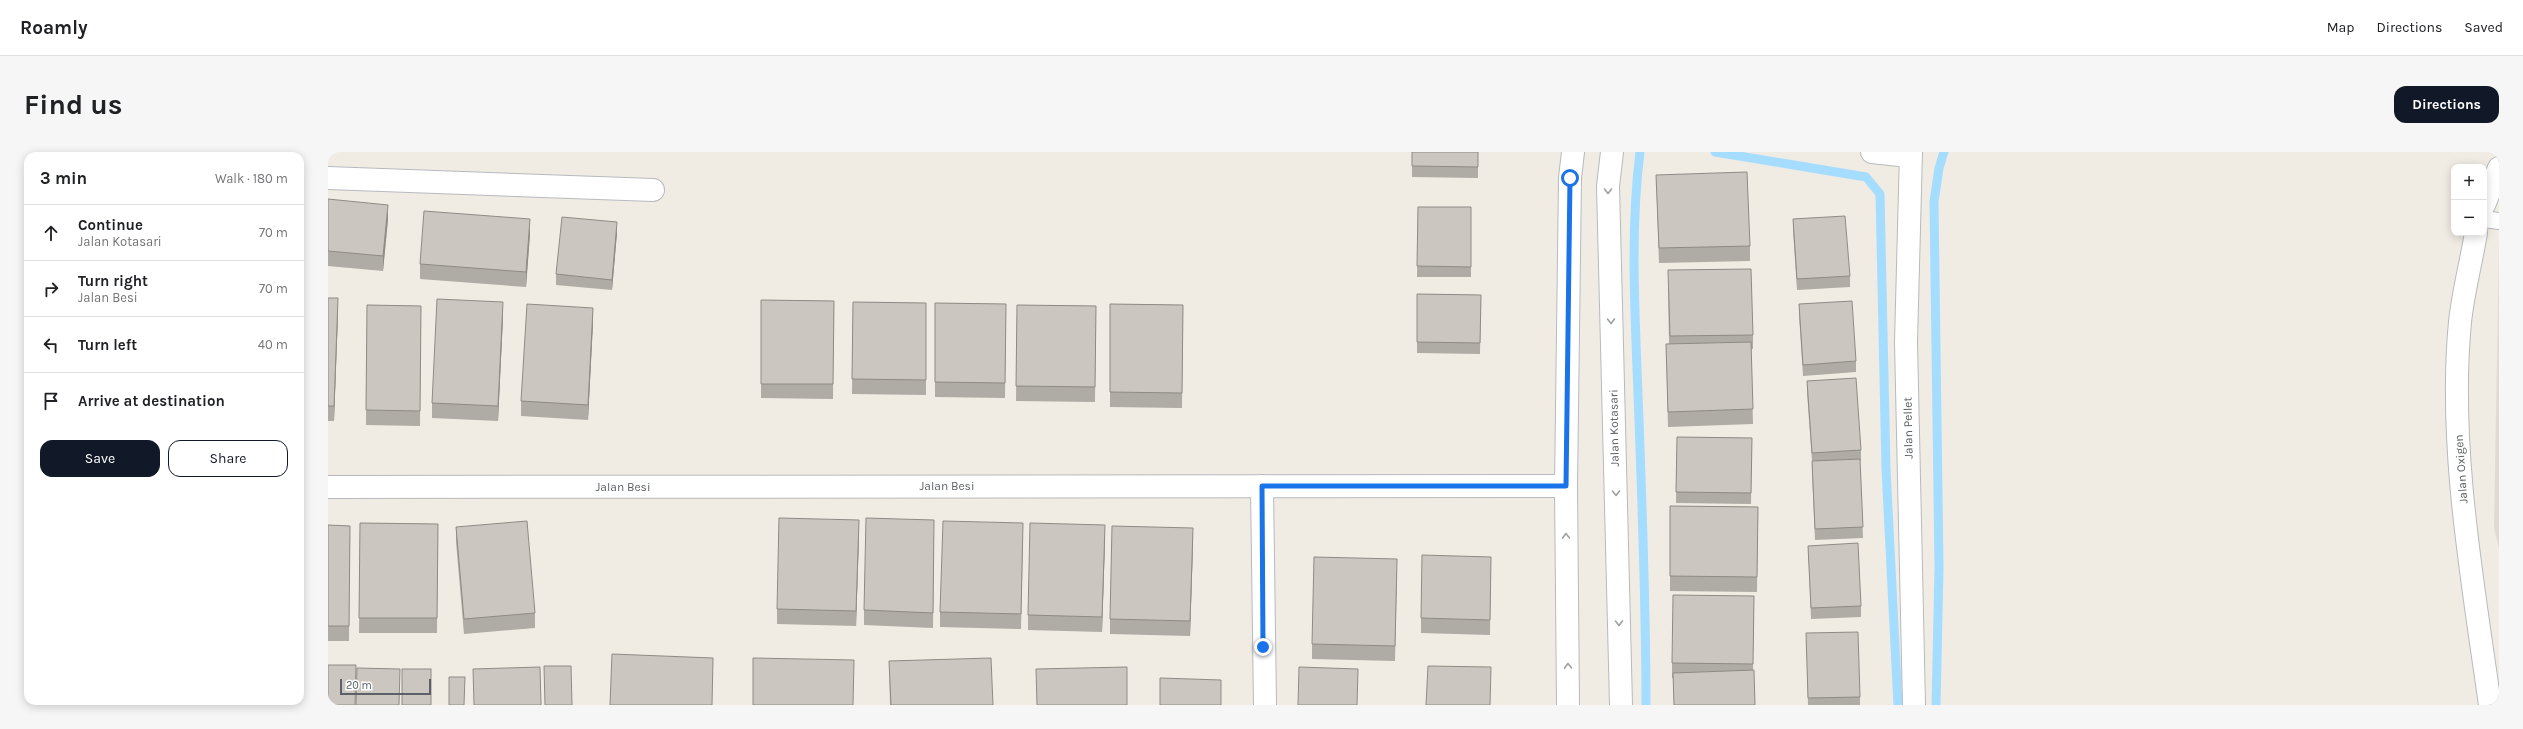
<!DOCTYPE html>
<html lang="en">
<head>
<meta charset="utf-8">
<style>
	body { margin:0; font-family:Karla,sans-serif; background:#f6f6f6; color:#202124 }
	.controls { position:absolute; right:12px; top:12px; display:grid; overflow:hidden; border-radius:8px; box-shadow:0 2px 10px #0003 }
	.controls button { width:36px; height:36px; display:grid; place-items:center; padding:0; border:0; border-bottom:1px solid #e0e0e0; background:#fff; color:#202124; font:20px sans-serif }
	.scale { position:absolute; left:12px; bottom:10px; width:91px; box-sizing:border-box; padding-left:4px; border:2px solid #5b6166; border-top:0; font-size:11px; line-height:14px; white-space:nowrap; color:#5b6166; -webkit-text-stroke:3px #fff; paint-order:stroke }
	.stop { position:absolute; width:12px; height:12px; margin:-9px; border:3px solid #1a73e8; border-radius:50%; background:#fff }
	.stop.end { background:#1a73e8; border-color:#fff; box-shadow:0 1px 4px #0008 }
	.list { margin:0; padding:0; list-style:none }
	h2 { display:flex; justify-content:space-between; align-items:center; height:52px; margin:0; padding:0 16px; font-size:17px }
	h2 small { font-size:13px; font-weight:400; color:#757577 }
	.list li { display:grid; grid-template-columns:26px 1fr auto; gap:12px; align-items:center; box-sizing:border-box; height:56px; padding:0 16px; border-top:1px solid #e0e0e0 }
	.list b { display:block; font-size:15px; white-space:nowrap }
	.list p { margin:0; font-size:13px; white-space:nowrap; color:#757577 }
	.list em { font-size:13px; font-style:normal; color:#757577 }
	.actions { display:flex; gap:8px; padding:12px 16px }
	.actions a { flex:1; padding:9px 0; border:1px solid #111827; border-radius:12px; text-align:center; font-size:14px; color:#111827 }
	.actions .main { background:#111827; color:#fff }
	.icon { flex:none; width:22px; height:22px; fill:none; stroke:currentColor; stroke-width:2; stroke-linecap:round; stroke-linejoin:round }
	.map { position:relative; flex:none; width:2171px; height:553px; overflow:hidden; border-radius:12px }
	header { display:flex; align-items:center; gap:24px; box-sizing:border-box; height:56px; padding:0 20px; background:#fff; border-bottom:1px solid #e0e0e0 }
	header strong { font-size:19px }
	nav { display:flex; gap:22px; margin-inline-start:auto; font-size:14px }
	.intro { display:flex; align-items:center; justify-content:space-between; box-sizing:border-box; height:96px; padding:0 24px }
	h1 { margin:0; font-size:28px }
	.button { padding:10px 18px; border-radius:12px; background:#111827; color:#fff; font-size:14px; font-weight:700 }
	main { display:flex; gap:24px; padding:0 24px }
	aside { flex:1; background:#fff; border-radius:12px; box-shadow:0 2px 10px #0003 }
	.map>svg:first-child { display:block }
	.education { fill:#dfdbd2 }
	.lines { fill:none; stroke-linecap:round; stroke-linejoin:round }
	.stream { stroke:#a4ddff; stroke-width:9 }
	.service-casing { stroke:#b6babf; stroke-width:18 }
	.minor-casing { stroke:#b6babf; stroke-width:24 }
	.service { stroke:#fff; stroke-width:16 }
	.minor { stroke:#fff; stroke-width:22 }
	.wall { fill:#afaba5 }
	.shaded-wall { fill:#8e8b86 }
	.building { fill:#cbc7c0; stroke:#8e8b86 }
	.oneway { stroke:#9da0a3 }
	.route { stroke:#1a73e8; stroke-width:5 }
	.labels { text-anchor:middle; stroke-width:3; stroke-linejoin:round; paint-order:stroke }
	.street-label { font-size:12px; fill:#5b6166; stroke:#fff }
</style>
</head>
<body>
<header>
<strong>Roamly</strong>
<nav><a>Map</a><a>Directions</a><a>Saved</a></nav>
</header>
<div class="intro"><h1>Find us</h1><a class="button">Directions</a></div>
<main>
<aside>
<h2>3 min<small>Walk · 180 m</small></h2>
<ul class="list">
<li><svg class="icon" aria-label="ahead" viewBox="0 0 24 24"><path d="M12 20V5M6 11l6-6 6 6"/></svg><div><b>Continue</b><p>Jalan Kotasari</p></div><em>70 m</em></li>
<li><svg class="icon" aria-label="right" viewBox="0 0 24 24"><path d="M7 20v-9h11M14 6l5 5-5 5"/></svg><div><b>Turn right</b><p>Jalan Besi</p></div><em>70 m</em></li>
<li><svg class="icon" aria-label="left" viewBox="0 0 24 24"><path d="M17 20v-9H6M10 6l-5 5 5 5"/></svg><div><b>Turn left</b></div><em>40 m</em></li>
<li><svg class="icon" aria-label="arrive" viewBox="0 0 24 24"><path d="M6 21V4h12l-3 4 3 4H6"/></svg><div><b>Arrive at destination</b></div></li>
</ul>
<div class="actions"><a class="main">Save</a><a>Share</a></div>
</aside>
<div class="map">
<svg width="2171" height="553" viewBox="0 0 2171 553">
	<rect width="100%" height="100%" fill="#f0ece3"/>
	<polygon class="education" points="2171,92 2171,396 2166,376"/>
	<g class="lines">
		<g class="stream">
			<path d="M 1312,0 C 1302,79 1307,162 1310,242 C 1314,346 1318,449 1318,553"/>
			<polyline points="1387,0 1538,25 1552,42 1558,317 1570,553"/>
			<polyline points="1608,553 1611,416 1606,50 1611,16 1616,0"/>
		</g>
		<defs>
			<polyline id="service" points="2156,67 2171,69"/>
			<g id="minor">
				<polyline points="1284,0 1280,34 1293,553"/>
				<polyline points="1544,0 1581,4"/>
				<polyline points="1583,0 1578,190 1586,553"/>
				<polyline points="0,26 325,38"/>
				<polyline points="2156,53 2171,16"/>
				<path d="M 2148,81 C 2143,111 2135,141 2132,170 C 2120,294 2145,431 2162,553"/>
				<polyline points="934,334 937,553"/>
				<polyline points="0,335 1238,334"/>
				<polyline points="1240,553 1238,334 1242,26 1245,0"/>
			</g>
		</defs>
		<use href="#service" class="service-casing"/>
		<use href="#minor" class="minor-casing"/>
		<use href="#service" class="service"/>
		<use href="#minor" class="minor"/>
	</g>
	<g class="wall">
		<polygon points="1084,0 1150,0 1150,26 1084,25"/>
		<polygon points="1328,23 1422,94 1422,109 1331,111"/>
		<polygon points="0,47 60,67 55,119 0,114"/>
		<polygon points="1090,55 1143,55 1143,125 1089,125"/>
		<polygon points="1465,67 1522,124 1522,135 1469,138 1465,78"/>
		<polygon points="289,81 284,138 228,133 228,122"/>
		<polygon points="202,82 198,135 92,127 92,112"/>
		<polygon points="1340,133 1425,183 1425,197 1423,197 1425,272 1340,275 1338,192 1341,192"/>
		<polygon points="1089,142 1153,143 1152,202 1089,201"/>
		<polygon points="0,146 10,161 6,269 0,269"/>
		<polygon points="433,148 506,149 505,247 433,246"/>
		<polygon points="525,150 598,151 598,243 524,242"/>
		<polygon points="607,151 678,152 677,246 607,245"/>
		<polygon points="782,152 855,153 854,256 782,255"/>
		<polygon points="1471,152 1528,209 1528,220 1475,224 1471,163"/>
		<polygon points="39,153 93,154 92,274 38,273"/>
		<polygon points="689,153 768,154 767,250 688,249"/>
		<polygon points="175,165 170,269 104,266 104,251"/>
		<polygon points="265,171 260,268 193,264 193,249"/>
		<polygon points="1479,229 1533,298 1533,309 1532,309 1535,386 1487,388 1484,320 1484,309 1479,240"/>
		<polygon points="1349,285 1424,286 1423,352 1348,351"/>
		<polygon points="1342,354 1430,355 1429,440 1342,439"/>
		<polygon points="32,371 110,372 109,481 31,481"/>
		<polygon points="0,373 22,374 21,489 0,489"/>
		<polygon points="128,375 207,461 207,476 136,482 128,390"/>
		<polygon points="531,383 528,474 449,472 449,457"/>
		<polygon points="606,383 605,476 536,473 536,458"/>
		<polygon points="695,386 693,477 612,475 612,460"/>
		<polygon points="777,388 774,480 700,478 700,463"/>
		<polygon points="865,391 862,484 782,482 782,467"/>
		<polygon points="1480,394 1533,454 1533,465 1483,467"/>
		<polygon points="1163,405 1162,483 1093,481 1093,466"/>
		<polygon points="1069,422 1067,509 984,507 984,492"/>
		<polygon points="1426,444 1425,518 1427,553 1346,553 1345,526 1344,526 1344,511"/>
		<polygon points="1478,481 1532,545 1532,553 1480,553"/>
		<polygon points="561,509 665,553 562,553"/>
	</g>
	<g class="shaded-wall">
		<polygon points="60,53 60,67 55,119 55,104"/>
		<polygon points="202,67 202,82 198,135 198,120"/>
		<polygon points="289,70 289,81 284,138 284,128"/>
		<polygon points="10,146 10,161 6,269 6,254"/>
		<polygon points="175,150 175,165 170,269 170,254"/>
		<polygon points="265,156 265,171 260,268 260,253"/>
		<polygon points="531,368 531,383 528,474 528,459"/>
		<polygon points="777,373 777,388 774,480 774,465"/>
		<polygon points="865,376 865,391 862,484 862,469"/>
	</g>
	<g class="building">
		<polygon points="1084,0 1150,0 1150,15 1084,14"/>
		<polygon points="1419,20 1422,94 1331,96 1328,23"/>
		<polygon points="0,47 60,53 55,104 0,99"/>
		<polygon points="1090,55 1143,55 1143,115 1089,114"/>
		<polygon points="96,59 202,67 198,120 92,112"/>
		<polygon points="1517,64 1522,124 1469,127 1465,67"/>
		<polygon points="234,65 289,70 284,128 228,122"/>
		<polygon points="1423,117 1425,183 1342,184 1340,118"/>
		<polygon points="1089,142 1153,143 1152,191 1089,190"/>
		<polygon points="0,146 10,146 6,254 0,254"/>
		<polygon points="109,147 175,150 170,254 104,251"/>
		<polygon points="433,148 506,149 505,232 433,232"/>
		<polygon points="1524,149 1528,209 1475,213 1471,152"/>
		<polygon points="525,150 598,151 598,228 524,227"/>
		<polygon points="607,151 678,152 677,231 607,230"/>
		<polygon points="199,152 265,156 260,253 193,249"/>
		<polygon points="782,152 855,153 854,241 782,240"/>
		<polygon points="39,153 93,154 92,259 38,258"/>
		<polygon points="689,153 768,154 767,235 688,234"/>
		<polygon points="1423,190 1425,257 1340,260 1338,192"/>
		<polygon points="1528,226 1533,298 1484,301 1479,229"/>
		<polygon points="1349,285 1424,286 1423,341 1348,340"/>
		<polygon points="1532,307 1535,375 1487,377 1484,309"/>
		<polygon points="1342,354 1430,355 1429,425 1342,424"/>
		<polygon points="451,366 531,368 528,459 449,457"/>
		<polygon points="538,366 606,368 605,461 536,458"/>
		<polygon points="199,369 207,461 136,467 128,375"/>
		<polygon points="615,369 695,371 693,462 612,460"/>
		<polygon points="32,371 110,372 109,466 31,466"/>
		<polygon points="702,371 777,373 774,465 700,463"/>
		<polygon points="0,373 22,374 21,474 0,474"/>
		<polygon points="784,374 865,376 862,469 782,467"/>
		<polygon points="1530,391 1533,454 1483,456 1480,394"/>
		<polygon points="1094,403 1163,405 1162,468 1093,466"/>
		<polygon points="986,405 1069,407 1067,494 984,492"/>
		<polygon points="1345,443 1426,444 1425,512 1344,511"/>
		<polygon points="1530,480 1532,545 1480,546 1478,481"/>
		<polygon points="284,502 385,506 384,553 282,553"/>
		<polygon points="425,506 526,508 525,553 425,553"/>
		<polygon points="663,506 665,553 563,553 561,509"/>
		<polygon points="0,513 28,513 27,553 0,553"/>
		<polygon points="216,514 243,514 244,553 217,553"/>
		<polygon points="1100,514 1163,515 1162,553 1098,553"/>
		<polygon points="212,515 213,553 146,553 145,517"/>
		<polygon points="799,515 799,553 709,553 708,517"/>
		<polygon points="971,515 1030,517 1029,553 970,553"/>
		<polygon points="29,516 72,517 71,553 28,553"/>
		<rect x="74" y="517" width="29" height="36"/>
		<polygon points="1426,518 1427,553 1346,553 1345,521"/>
		<polygon points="121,525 137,525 136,553 121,553"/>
		<polygon points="832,526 893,528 893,553 832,553"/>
	</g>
	<defs><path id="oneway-chevron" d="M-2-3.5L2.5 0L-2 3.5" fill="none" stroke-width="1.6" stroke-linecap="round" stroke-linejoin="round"/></defs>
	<g class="oneway">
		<use href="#oneway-chevron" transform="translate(1280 39) rotate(90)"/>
		<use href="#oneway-chevron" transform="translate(1283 169) rotate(89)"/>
		<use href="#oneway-chevron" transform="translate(1288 341) rotate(89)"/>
		<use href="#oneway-chevron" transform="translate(1238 384) rotate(-91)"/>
		<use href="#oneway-chevron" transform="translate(1291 471) rotate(89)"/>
		<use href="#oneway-chevron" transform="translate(1240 514) rotate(-91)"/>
	</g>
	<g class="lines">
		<polyline class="route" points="935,495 934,334 1238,334 1242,26"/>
	</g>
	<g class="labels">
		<g class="street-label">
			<text transform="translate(1286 276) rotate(-91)" y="4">Jalan Kotasari</text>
			<text transform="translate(1580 276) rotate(-91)" y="4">Jalan Pellet</text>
			<text transform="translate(2133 317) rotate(-94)" y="4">Jalan Oxigen</text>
			<text x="619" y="338">Jalan Besi</text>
			<text x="295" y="339">Jalan Besi</text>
		</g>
	</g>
</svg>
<div class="controls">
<button>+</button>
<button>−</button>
</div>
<div class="scale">20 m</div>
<div class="stop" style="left:1242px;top:26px"></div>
<div class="stop end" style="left:935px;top:495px"></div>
</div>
</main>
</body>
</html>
